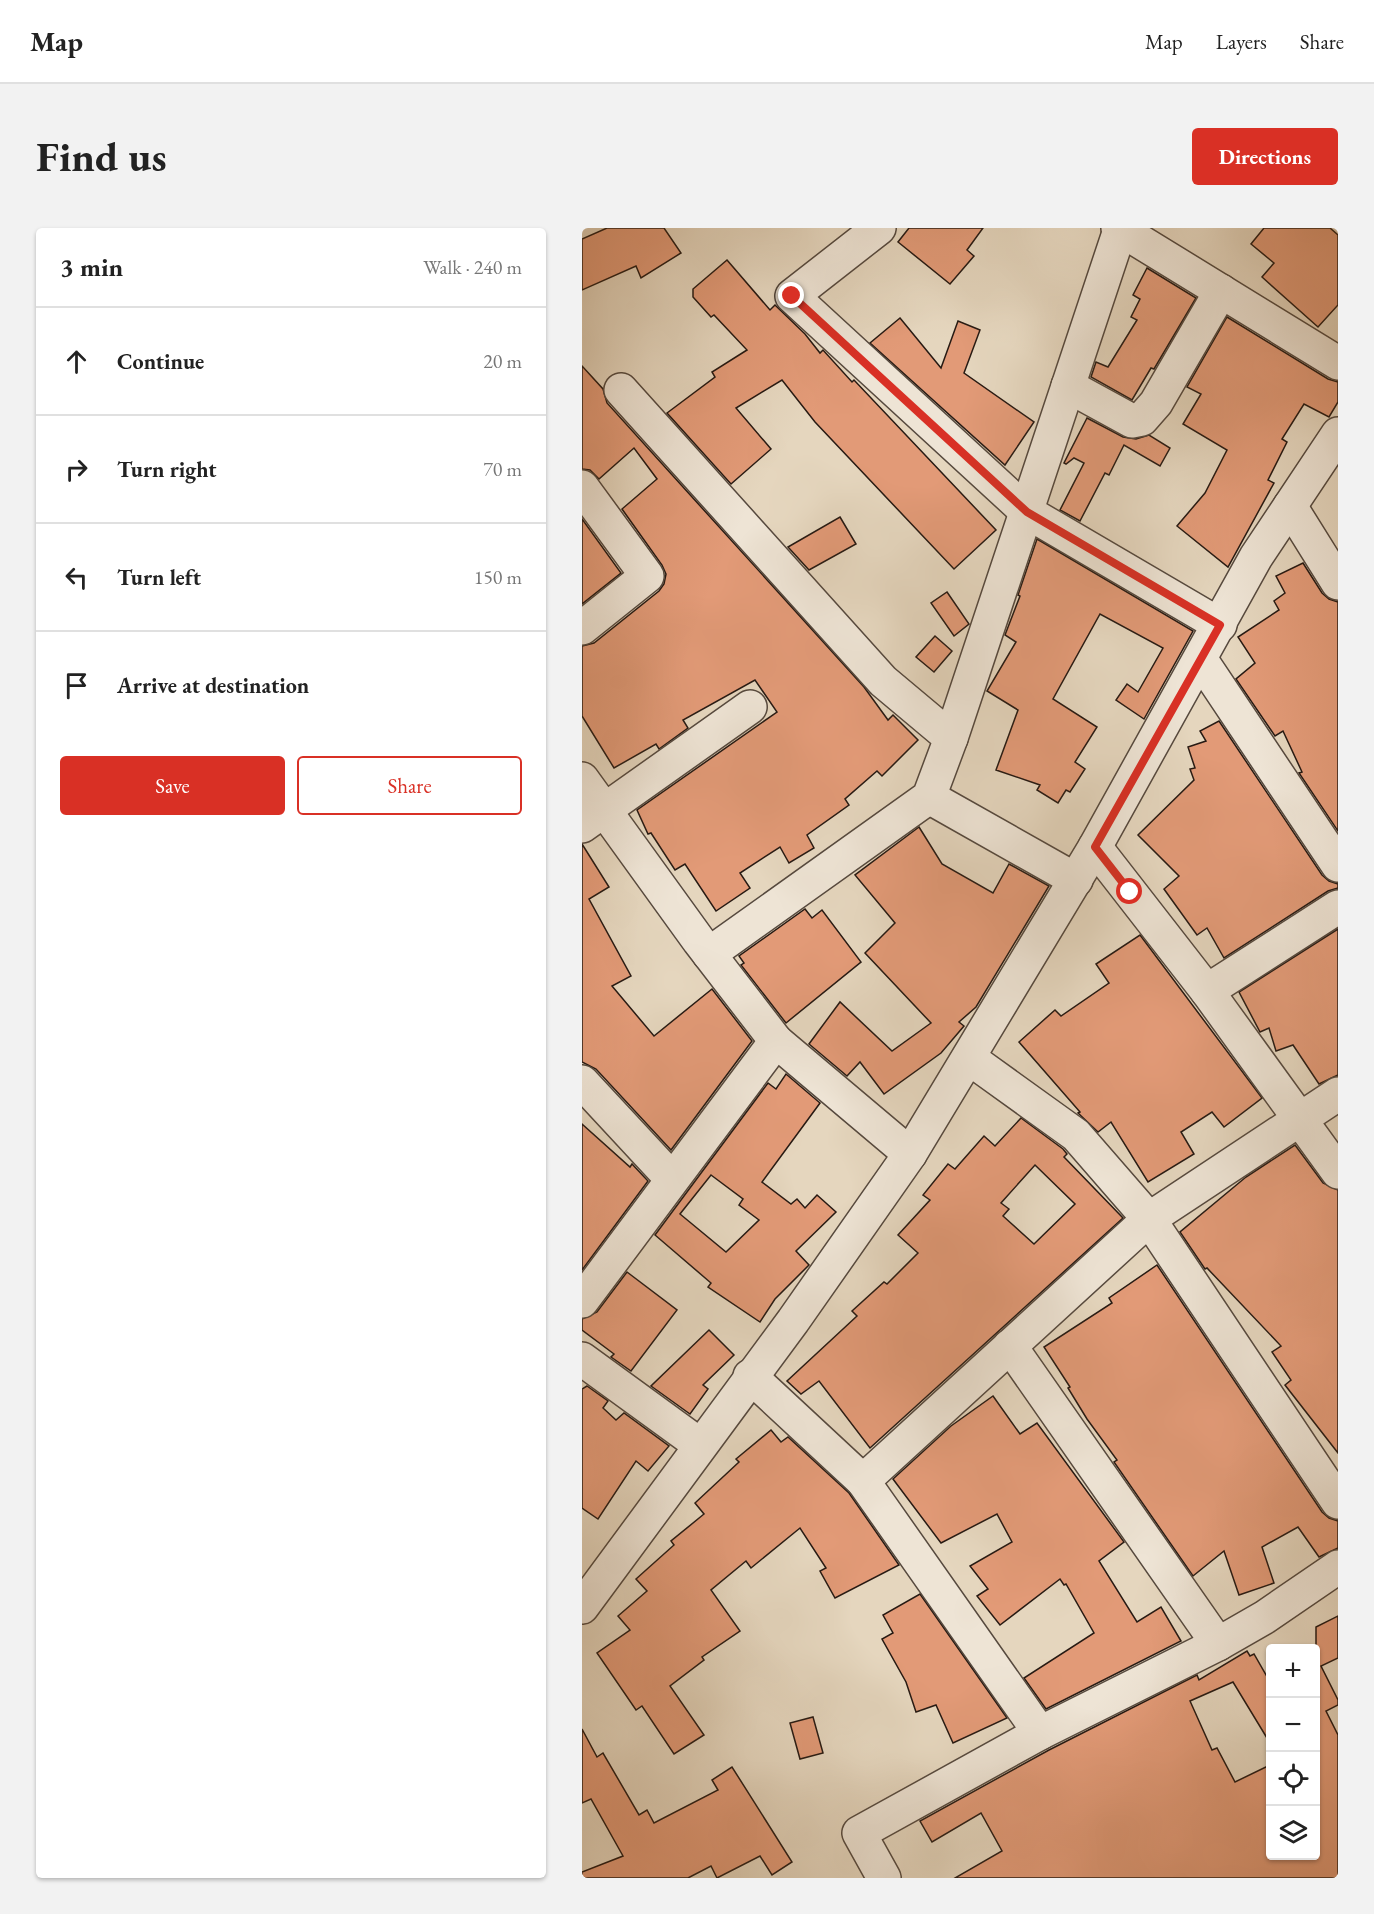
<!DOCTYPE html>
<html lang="en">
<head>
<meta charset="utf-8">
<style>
	body { margin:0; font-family:"EB Garamond",serif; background:#f2f2f2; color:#222 }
	.controls { position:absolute; right:18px; bottom:18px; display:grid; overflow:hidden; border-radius:6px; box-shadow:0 2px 4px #0004 }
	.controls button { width:54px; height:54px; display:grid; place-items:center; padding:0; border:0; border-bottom:2px solid #e0e0e0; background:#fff; color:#222; font:30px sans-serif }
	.stop { position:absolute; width:18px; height:18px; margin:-14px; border:4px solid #d93025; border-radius:50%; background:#fff }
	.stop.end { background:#d93025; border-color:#fff; box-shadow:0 2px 6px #0008 }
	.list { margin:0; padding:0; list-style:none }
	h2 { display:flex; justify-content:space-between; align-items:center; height:78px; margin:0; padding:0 24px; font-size:26px }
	h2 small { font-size:20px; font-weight:400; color:#767676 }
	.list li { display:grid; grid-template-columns:39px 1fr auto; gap:18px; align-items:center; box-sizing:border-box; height:108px; padding:0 24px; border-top:2px solid #e0e0e0 }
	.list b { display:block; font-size:22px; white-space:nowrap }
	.list em { font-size:20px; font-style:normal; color:#767676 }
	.actions { display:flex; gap:12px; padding:18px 24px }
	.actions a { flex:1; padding:14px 0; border:2px solid #d93025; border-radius:6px; text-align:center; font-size:21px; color:#d93025 }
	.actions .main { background:#d93025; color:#fff }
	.icon { flex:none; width:33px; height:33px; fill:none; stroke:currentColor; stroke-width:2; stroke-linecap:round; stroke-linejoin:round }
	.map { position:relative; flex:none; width:756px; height:1650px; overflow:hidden; border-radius:6px }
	header { display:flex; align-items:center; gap:36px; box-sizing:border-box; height:84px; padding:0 30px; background:#fff; border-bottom:2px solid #e0e0e0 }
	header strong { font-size:28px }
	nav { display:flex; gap:33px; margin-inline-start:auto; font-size:21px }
	.intro { display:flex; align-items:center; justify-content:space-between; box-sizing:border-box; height:144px; padding:0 36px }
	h1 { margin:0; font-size:42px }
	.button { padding:15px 27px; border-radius:6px; background:#d93025; color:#fff; font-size:21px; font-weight:700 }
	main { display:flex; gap:36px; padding:0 36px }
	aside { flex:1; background:#fff; border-radius:6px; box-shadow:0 2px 4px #0004 }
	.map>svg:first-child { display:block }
	.building { fill:#e29a77; stroke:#271a13; stroke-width:1.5; fill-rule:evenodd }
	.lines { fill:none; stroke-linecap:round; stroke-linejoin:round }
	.minor-casing { stroke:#56493e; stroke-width:36 }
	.minor { stroke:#eee4d5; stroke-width:33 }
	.route { stroke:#d93025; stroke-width:8 }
</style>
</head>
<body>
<header>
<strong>Map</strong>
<nav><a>Map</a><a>Layers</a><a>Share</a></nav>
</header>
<div class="intro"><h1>Find us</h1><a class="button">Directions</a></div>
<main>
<aside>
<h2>3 min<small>Walk · 240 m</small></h2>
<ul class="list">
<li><svg class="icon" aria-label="ahead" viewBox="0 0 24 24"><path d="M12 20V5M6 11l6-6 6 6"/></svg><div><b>Continue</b></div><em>20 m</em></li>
<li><svg class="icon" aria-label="right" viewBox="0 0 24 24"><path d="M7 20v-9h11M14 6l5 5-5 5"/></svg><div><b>Turn right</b></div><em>70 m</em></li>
<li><svg class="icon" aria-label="left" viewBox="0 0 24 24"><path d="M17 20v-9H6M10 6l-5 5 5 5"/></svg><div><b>Turn left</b></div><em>150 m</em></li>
<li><svg class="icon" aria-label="arrive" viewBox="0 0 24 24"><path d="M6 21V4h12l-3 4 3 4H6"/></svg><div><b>Arrive at destination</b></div></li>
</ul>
<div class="actions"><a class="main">Save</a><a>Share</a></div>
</aside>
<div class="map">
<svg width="756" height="1650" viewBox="0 0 756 1650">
	<rect width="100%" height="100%" fill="#e5d6be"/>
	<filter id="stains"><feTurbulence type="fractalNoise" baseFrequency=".00333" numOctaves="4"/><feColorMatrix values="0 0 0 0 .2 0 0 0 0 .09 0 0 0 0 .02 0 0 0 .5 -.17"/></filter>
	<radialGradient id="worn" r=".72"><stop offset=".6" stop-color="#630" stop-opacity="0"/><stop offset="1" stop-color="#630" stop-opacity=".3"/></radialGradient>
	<g class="building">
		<polygon points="25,0 82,0 99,25 59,50 54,38 0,62 0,11"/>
		<polygon points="327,0 401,0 385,22 392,28 368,56 316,14"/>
		<polygon points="682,0 748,0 756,7 756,77 736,99 680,49 692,35 669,16"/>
		<polygon points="145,32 188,82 193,77 223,106 238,125 241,122 270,154 272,152 414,302 372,341 233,194 200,152 154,180 189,221 149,256 85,185 133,149 130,144 165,122 132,87 129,89 111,69 111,61"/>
		<polygon points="565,40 614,70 572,141 569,140 550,172 509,149 514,134 526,139 555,92 549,89 558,71 551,67"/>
		<polygon points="645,89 746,151 756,154 756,174 747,189 722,176 700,211 705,214 686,252 692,255 646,339 595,298 623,265 645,222 601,196 619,166 605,159"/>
		<polygon points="318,90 359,140 376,93 398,102 382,145 452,194 423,237 288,115"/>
		<polygon points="0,138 21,161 25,175 282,459 306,492 311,487 336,512 300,548 295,543 263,571 267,577 225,607 232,620 207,635 198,619 158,645 168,660 134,683 103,636 93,642 69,605 66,606 55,582 195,484 173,452 101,492 106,500 77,521 74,516 32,540 0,488 0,418 12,415 77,363 82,356 84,346 80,337 40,281 75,251 52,220 17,251 8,242 0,241"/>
		<polygon points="505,190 541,209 554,211 567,207 588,220 578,238 542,217 527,247 523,245 498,293 478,282 502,235 492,230 484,236 482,235"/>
		<polygon points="258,289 274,316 227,342 206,319"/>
		<polygon points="0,291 39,345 0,376"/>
		<polygon points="455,311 611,403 562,491 534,472 545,456 556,464 581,420 518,386 471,471 515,499 493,534 503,541 488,564 484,562 476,575 455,562 458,557 414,542 436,482 405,463 434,414 423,407 438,368 436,367"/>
		<polygon points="721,335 740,365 747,371 756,374 756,603 717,545 720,544 701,503 693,508 654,451 673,435 656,409 697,382 692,373 703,365 694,348"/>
		<polygon points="365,364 387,396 372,408 349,375"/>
		<polygon points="353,408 370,423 352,444 334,429"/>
		<polygon points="637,493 740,647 747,653 756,656 756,660 746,663 642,730 625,700 615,707 582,661 597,648 556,607 612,552 608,541 613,540 606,519 624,513 618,503"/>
		<polygon points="337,599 360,636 411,665 427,636 467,658 394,779 377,794 382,798 359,825 302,866 278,834 265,848 227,816 258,774 310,823 349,795 283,725 313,695 273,647"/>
		<polygon points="0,616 27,659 7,671 49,748 30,758 72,808 130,761 170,813 89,922 14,841 0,834"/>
		<polygon points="223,681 230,690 240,682 279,734 204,795 159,737 162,735 157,728"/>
		<polygon points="756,701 756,847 737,856 711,817 694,823 687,800 678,804 657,764"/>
		<polygon points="558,707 680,870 642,899 630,884 599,904 612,926 566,954 529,894 516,904 496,885 498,884 437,814 473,782 479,788 527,755 514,736"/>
		<path d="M 204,846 L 238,875 L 180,954 L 209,976 L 215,971 L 223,980 L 235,967 L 254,984 L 214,1023 L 227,1037 L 193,1071 L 178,1094 L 126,1059 L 129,1055 L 73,1007 L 186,855 L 194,861 ZM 129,947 L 161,971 L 157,977 L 177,992 L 144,1024 L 98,986 Z"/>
		<path d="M 439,890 L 481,921 L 485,926 L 482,929 L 541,990 L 288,1220 L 237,1153 L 219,1166 L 205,1153 L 275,1088 L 270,1083 L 302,1054 L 305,1056 L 336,1025 L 316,1007 L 348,972 L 341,967 L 366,936 L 373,941 L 402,908 L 413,918 ZM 453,937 L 493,976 L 452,1016 L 421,988 L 427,981 L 419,975 Z"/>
		<polygon points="0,896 48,939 50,936 66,953 0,1042"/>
		<polygon points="713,917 741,955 756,962 756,1225 703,1157 709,1152 690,1124 699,1118 625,1040 623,1041 598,1004 664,949"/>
		<polygon points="575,1037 740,1284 747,1290 756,1293 756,1320 737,1329 716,1299 680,1319 692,1355 657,1367 642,1323 611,1348 532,1234 535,1232 505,1191 486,1160 488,1159 462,1119 530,1075 527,1070"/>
		<polygon points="45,1044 95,1082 49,1143 29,1129 32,1126 0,1102 0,1091 15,1084"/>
		<polygon points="127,1102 152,1127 121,1157 126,1161 108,1186 69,1158"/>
		<polygon points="5,1158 26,1173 21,1180 34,1192 42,1185 87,1218 66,1243 54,1233 16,1291 0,1280 0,1161"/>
		<polygon points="411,1168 438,1206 455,1195 542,1314 517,1333 555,1394 579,1379 599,1413 464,1481 442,1450 512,1405 484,1356 482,1357 478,1351 418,1397 395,1368 406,1361 388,1338 430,1314 415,1286 359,1315 311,1251 369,1198"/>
		<polygon points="189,1202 199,1214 206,1209 267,1265 317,1337 253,1370 238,1343 244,1340 218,1300 169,1340 164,1333 129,1362 158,1403 120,1429 122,1432 88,1458 122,1507 92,1526 60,1478 54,1482 15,1425 48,1402 36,1388 65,1363 54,1351 92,1317 89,1313 122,1286 113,1275 157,1234 154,1231"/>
		<polygon points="338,1366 425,1490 371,1515 354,1477 334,1484 324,1454 300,1411 311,1405 301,1387"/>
		<polygon points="756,1388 756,1430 739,1438 756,1472 756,1477 744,1483 756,1507 756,1650 373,1650 420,1623 399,1585 350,1614 338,1593 467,1522 615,1447 617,1452 665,1423 668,1428 672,1426 688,1454 688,1515 651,1454 608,1473 630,1522 635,1520 653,1554 688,1537 688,1628 734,1628 734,1399"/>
		<polygon points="231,1489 241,1525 218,1531 208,1495"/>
		<polygon points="0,1501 15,1529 21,1525 57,1587 65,1582 72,1595 136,1562 130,1552 150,1539 210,1634 190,1647 178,1628 135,1650 129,1638 106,1650 0,1650 0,1644 41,1628 9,1571 0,1575"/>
	</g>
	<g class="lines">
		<defs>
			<g id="minor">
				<polyline points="297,0 210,68 445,284 638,397"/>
				<polyline points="536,0 756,135"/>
				<polyline points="486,158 550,193 560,191 574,175 639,63"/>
				<polyline points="39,162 301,453 369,510 347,569 127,726"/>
				<polyline points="0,259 65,348 0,400"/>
				<polyline points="708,278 756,355"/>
				<polyline points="619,432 756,637"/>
				<polyline points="369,510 538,2"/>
				<polyline points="0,551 117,713 194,813 328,926"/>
				<polyline points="347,569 494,652"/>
				<polyline points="0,598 168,479"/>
				<polyline points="513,619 625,763 756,944"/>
				<polyline points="625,763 756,679"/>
				<polyline points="387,830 494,907 567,991 756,1274"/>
				<polyline points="0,854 90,951"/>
				<polyline points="0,1073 194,813"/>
				<polyline points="428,1118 636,1416"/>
				<polyline points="0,1131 118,1217"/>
				<polyline points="168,1148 281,1253 458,1505"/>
				<polyline points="281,1253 567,991 756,866"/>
				<polyline points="0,1379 211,1093 328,926 513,619 674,329 756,206"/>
				<polyline points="302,1650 277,1605 458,1505 636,1416 683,1389 756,1339"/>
			</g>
		</defs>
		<use href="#minor" class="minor-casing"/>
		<use href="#minor" class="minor"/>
	</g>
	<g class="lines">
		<polyline class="route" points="210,68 445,284 638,397 513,619 548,664"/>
	</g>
	<rect width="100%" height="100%" filter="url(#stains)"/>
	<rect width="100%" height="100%" fill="url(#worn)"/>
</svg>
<div class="controls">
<button>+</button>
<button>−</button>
<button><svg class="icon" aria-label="locate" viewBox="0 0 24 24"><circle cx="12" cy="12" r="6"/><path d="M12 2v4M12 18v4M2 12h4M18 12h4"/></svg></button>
<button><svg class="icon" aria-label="layers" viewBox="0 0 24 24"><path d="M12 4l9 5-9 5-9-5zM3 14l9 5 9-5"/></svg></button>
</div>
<div class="stop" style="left:548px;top:664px"></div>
<div class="stop end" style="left:210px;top:68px"></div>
</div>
</main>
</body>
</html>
